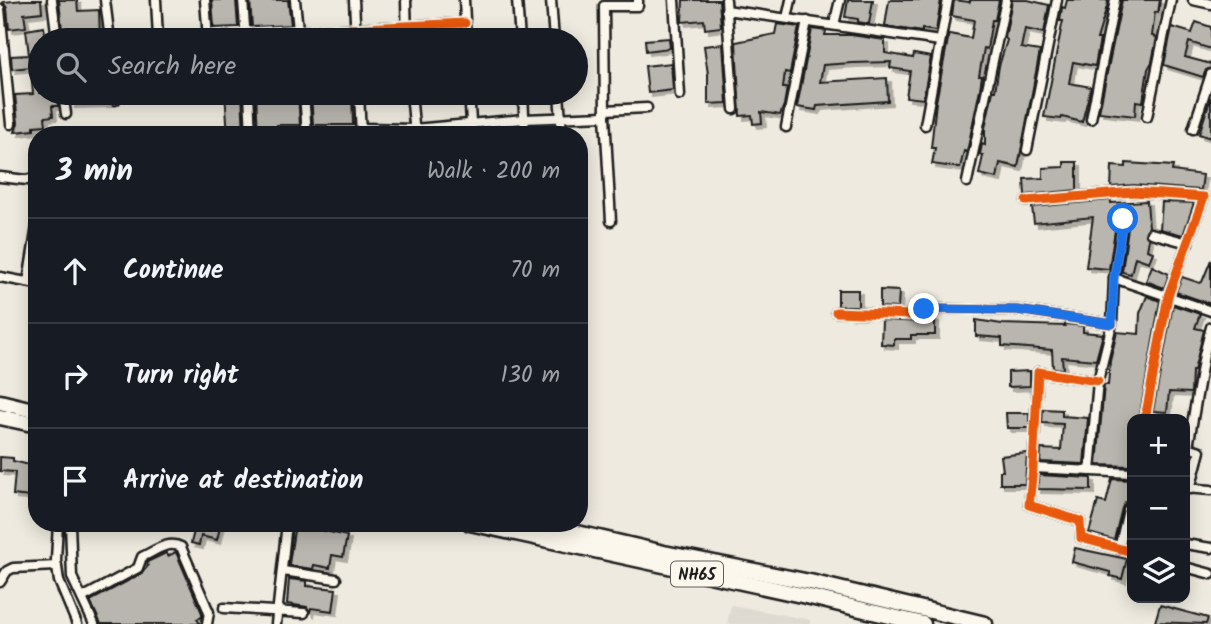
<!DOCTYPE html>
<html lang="en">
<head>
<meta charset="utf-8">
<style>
	body { margin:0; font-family:Kalam,sans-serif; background:#20242c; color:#f1f3f6 }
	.controls { position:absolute; right:21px; bottom:21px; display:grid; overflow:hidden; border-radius:14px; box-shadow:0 4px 18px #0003 }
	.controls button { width:63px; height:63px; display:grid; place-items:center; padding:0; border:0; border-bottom:2px solid #363941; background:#171b24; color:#f1f3f6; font:35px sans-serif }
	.stop { position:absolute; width:21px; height:21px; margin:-16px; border:5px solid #1a73e8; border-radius:50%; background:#fff }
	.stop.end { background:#1a73e8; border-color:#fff; box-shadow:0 2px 7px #0008 }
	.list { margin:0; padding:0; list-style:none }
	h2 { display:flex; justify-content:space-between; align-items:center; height:91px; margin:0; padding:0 28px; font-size:30px }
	h2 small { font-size:23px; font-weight:400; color:#9ea1a6 }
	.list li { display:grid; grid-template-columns:46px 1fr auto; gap:21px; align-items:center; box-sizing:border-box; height:105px; padding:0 28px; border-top:2px solid #363941 }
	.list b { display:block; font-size:26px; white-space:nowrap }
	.list em { font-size:23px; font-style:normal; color:#9ea1a6 }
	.icon { flex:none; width:38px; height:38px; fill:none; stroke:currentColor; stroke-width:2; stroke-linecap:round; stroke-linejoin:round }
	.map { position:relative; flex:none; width:1211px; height:624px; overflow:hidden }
	.search { position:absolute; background:#171b24; box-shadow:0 4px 18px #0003; left:28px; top:28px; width:560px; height:77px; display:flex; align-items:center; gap:18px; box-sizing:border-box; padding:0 24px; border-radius:38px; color:#9ea1a6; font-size:26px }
	.panel { position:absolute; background:#171b24; box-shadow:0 4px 18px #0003; left:28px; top:126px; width:560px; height:406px; border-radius:28px }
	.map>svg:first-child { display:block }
	.built { fill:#dedad1 }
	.building { fill:#b9b6af; stroke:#1c1c1c; stroke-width:2; filter:url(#shadow) }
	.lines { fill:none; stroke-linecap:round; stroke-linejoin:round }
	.street-casing { stroke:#1c1c1c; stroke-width:13 }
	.highway-casing { stroke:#1c1c1c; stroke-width:19 }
	.street { stroke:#fbf7ec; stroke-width:8 }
	.highway { stroke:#fbf7ec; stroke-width:14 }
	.cycleway-casing { stroke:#fbf7ec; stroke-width:13 }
	.cycleway { stroke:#e8590c; stroke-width:9 }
	.route { stroke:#1a73e8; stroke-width:9 }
	.labels { text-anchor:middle; stroke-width:5; stroke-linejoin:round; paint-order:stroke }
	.shield { fill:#fbf7ec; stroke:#5f5e5a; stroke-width:2 }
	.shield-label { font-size:16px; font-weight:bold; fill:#1c1c1c }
</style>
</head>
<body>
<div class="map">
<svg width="1211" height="624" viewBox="0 0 1211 624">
	<defs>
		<filter id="shadow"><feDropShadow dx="4" dy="4" stdDeviation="0" flood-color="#0004"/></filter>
	</defs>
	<rect width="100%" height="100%" fill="#eeeadf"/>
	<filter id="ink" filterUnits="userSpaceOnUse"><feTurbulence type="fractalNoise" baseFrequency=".0143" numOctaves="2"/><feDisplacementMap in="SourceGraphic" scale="14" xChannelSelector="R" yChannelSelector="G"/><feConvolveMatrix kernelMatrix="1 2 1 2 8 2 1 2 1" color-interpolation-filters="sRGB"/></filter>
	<g filter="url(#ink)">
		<polygon class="built" points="731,605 810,620 810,624 727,624"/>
		<g class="building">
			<polygon points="24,0 41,0 42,12 24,14 26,27 9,29 7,8 3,2"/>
			<polygon points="59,0 77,0 78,11 99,10 100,40 63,40"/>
			<polygon points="212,0 236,0 238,27 214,28"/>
			<polygon points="250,0 288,0 291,25 252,27"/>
			<polygon points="683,0 719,0 721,27 705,29 704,20 682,22"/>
			<polygon points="848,0 873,0 869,24 858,22 858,19 845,17"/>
			<polygon points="889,0 941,0 936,31 922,29 922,32 885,26"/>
			<polygon points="954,0 970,2 970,0 999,0 995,20 992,20 987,49 984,48 979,76 982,76 980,89 967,152 964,151 960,168 932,164 935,148 931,148 936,102 949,34 971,38 974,20 952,16"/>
			<polygon points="1012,0 1028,0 1049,5 1044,33 1025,29 1021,48 1040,51 1018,167 1000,163 997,178 979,174 983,156 980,154 982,144 985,145 985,128 993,91 995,91 999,66 1007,40 1005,38"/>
			<polygon points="1067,0 1107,0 1108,3 1097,39 1100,39 1095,66 1073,62 1069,83 1091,87 1082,122 1062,117 1061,119 1044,117 1062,25 1063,21 1060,21 1062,7 1065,8"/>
			<polygon points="1122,0 1160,0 1158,13 1155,12 1152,36 1157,37 1152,62 1148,69 1143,102 1136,101 1135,116 1099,112"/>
			<polygon points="1196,22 1211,27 1211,49 1189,42 1185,57 1211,64 1211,68 1206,70 1203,77 1164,65 1172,27 1192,33"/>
			<polygon points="777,24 799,27 790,73 785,72 783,88 787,88 784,105 780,115 761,112 762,123 753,124 752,115 740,116 736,42 775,34"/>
			<polygon points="44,27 46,40 40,40 40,66 12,69 11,56 29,55 26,30"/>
			<polygon points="812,29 826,31 825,35 851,35 885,40 885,53 913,58 914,54 931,57 923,99 906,97 910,71 890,68 891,62 852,63 823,65 820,82 887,78 888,101 817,106 816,110 797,107"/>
			<polygon points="669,38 670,48 646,51 645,40"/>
			<polygon points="723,44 727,103 708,104 708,74 704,46"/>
			<polygon points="671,63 673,90 648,93 645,66"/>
			<polygon points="40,81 40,93 57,93 58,106 52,106 53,116 45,117 46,125 34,126 34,130 15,132 18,123 15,95 33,94 32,82"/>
			<polygon points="70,93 105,93 107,103 71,104"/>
			<polygon points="225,93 242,93 244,135 228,135"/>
			<polygon points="256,93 298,93 300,125 277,125 277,135 258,135"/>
			<polygon points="311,93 352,93 353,125 313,125"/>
			<polygon points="1211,97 1211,138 1199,134"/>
			<polygon points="1064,162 1077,162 1077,190 1025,195 1024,179 1043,178 1043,168 1064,167"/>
			<polygon points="1126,163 1173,166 1172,171 1203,175 1201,190 1133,185 1111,187 1112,166 1126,167"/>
			<polygon points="1111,200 1111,203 1147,201 1149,227 1145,234 1149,239 1147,250 1153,252 1149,262 1135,257 1131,274 1122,272 1129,220 1127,214 1120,213 1117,217 1109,269 1086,267 1093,217 1034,223 1032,207"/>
			<polygon points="1162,202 1194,203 1183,235 1160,229"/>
			<polygon points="1211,260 1211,304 1176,292 1182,277 1200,283 1202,282"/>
			<polygon points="1152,266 1169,274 1164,288 1146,281"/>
			<rect x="838" y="290" width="20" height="16"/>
			<polygon points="880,290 899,291 898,308 880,307"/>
			<polygon points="1147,296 1160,301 1139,419 1132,419 1132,466 1097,465 1104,385 1108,385 1110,361 1117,332 1139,334 1140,313"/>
			<polygon points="1173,305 1200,314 1195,328 1204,330 1194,371 1192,371 1191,393 1169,392 1167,412 1153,411"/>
			<polygon points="922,318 935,318 935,335 911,335 911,339 894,339 894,345 881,344 882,320 921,322"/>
			<polygon points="976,320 1002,324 1065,326 1065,324 1083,326 1083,332 1103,334 1096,360 1062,357 1063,369 1053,368 1052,350 1002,346 1002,338 976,336"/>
			<polygon points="1030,371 1030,386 1008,387 1008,372"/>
			<polygon points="1043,409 1062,410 1062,416 1088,418 1084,464 1040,462 1041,449 1061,450 1063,424 1042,423"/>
			<polygon points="1006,413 1029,413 1029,428 1007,428"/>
			<polygon points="1027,453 1025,484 1000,484 1000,471 1003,471 1001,456"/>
			<polygon points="0,457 13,458 13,461 34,466 30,497 13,495 15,472 0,471"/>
			<polygon points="1039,475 1091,478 1091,490 1037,489"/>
			<polygon points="1112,479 1132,480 1132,503 1125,502 1122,508 1114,540 1089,533 1098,501 1106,503"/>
			<polygon points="196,523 221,523 217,540 201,536 199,545 191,543"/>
			<polygon points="295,524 347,536 343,557 332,555 330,568 314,565 313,569 291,566 289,564"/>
			<polygon points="1075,548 1127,559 1122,579 1110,576 1110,572 1072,562"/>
			<polygon points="176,552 202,613 202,617 197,619 200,624 101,624 90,601 141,574 148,566 147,562 166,553 168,556"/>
			<polygon points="289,579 307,581 307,586 336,589 333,611 311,608 310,612 307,607 287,604"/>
			<polygon points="1160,605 1208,618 1206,624 1155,622"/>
		</g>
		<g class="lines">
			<defs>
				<g id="street">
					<polyline points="52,0 57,40"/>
					<polyline points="105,0 110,40"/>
					<polyline points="156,0 158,38"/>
					<polyline points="205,0 208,39"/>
					<polyline points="243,0 246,40"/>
					<polyline points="295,0 299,40"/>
					<polyline points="354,0 356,40"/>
					<polyline points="406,0 407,40"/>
					<polyline points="464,0 466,40"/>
					<polyline points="517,0 520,40"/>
					<polyline points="551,0 554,40"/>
					<polyline points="674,0 680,95"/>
					<polyline points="726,0 734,109"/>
					<polyline points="1193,0 1211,4"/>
					<polyline points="0,9 11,124"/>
					<polyline points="726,10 940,41"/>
					<polyline points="787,18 791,0"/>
					<polyline points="834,25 840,0"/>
					<polyline points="109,37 148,39 465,23"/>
					<polyline points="63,93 66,114"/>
					<polyline points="114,93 115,100"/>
					<polyline points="249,93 251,135"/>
					<polyline points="304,93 307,135"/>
					<polyline points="359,93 361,135"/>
					<polyline points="411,93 415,135"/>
					<polyline points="469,93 472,135"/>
					<polyline points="523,93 525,135"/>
					<polyline points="559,93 562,135"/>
					<polyline points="605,110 647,108"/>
					<polyline points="1147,117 1171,0"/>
					<polyline points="1091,119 1115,0"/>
					<polyline points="925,125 948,0"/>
					<polyline points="786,127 807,21"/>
					<polyline points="361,128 414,129 524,119 605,116"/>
					<polyline points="1193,129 1211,74"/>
					<polyline points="1027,150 1057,0"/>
					<polyline points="0,177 27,180 37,177"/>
					<polyline points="967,182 1006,0"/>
					<polyline points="1026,201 1133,192 1204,197 1168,296 1145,419"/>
					<polyline points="611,221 605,116 604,6 638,6 638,0"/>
					<polyline points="1151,233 1188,243"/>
					<polyline points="0,277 37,284"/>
					<polyline points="1114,278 1211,311"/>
					<polyline points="28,282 37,226"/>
					<polyline points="836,312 912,315 924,309 1017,310 1112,324"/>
					<polyline points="1098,381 1038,372 1033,468 1029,505 1080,521 1081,538 1132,552"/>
					<polyline points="1033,468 1132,473"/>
					<polyline points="1090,471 1098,381 1112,324 1114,278 1123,219"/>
					<polyline points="1185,488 1211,490"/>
					<polyline points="1190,489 1200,451 1188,447 1204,355 1211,327"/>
					<polyline points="58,523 56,560 59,581 77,624"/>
					<polyline points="70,523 72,577 94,624"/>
					<polyline points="345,523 351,523"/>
					<polyline points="1185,544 1211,548"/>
					<polyline points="1119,549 1128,510"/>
					<polyline points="1185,567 1211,574"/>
					<polyline points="283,571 336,579"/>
					<polyline points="0,582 7,571 13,568 57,566"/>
					<path d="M 82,598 L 138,568 L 142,557 C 155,551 168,540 181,547 L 209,612 L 207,624"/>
					<polyline points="224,608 304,613"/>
					<polyline points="276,624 287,523"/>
				</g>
				<g id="highway">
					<polyline points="0,402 37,411"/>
					<polyline points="0,417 37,425"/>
					<polyline points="470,523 806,596 923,624"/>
					<polyline points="534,523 664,553 810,582 985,624"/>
				</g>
			</defs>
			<use href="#street" class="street-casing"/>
			<use href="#highway" class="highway-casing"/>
			<use href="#street" class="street"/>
			<use href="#highway" class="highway"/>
			<defs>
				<g id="cycleway">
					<polyline points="109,37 148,39 465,23"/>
					<polyline points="1026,201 1133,192 1204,197 1168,296 1145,419"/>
					<polyline points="836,312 912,315 924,309 1017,310 1112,324"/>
					<polyline points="1098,381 1038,372 1033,468 1029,505 1080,521 1081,538 1132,552"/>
				</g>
			</defs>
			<use href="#cycleway" class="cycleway-casing"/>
			<use href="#cycleway" class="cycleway"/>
		</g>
	</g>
	<g class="lines" filter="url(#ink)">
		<polyline class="route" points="924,309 1017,310 1112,324 1114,278 1123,219"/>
	</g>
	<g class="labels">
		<rect class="shield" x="671" y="561.5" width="52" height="25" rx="5"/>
		<g class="shield-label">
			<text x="697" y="580">NH65</text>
		</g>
	</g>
</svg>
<div class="controls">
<button>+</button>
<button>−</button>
<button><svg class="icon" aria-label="layers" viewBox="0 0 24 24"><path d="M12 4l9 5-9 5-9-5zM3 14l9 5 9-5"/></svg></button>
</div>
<div class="stop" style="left:1123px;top:219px"></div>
<div class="stop end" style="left:924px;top:309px"></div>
<div class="search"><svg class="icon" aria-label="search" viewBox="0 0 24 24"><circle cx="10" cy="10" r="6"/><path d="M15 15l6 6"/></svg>Search here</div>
<section class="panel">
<h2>3 min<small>Walk · 200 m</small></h2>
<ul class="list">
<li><svg class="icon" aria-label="ahead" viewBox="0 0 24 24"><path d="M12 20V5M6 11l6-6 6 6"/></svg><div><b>Continue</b></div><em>70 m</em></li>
<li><svg class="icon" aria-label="right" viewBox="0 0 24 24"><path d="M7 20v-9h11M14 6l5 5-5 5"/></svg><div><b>Turn right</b></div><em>130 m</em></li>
<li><svg class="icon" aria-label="arrive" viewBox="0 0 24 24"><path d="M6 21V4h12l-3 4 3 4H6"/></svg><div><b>Arrive at destination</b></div></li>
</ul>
</section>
</div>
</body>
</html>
